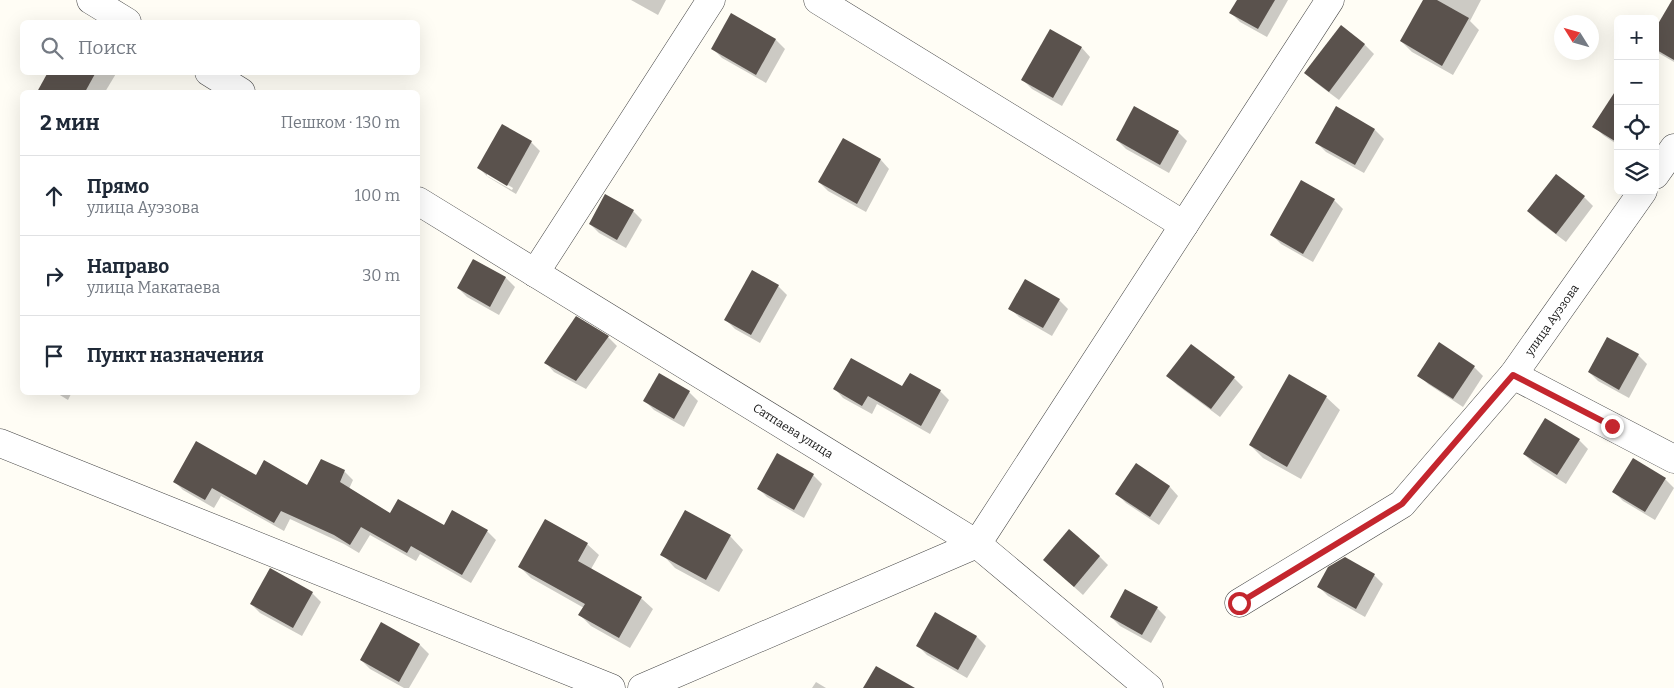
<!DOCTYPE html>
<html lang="ru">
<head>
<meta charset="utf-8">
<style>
	body { margin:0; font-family:Bitter,serif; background:#f2f2f3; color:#1f2937 }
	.controls { position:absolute; right:15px; top:15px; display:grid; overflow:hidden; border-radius:8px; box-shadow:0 5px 20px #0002 }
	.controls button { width:45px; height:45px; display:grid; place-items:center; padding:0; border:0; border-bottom:1px solid #e0e1e3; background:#fff; color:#1f2937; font:25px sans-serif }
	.compass { position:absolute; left:1554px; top:15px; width:45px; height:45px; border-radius:50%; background:#fff; box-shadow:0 5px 20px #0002; rotate:307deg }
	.stop { position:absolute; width:15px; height:15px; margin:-11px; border:4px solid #c4262e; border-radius:50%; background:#fff }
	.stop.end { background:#c4262e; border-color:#fff; box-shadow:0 1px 5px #0008 }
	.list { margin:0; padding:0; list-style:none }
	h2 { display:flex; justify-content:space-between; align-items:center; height:65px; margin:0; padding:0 20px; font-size:21px }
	h2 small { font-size:16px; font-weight:400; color:#747a83 }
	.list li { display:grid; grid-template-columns:32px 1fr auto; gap:15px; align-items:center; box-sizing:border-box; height:80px; padding:0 20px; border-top:1px solid #e0e1e3 }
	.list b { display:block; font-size:19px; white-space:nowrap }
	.list p { margin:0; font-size:16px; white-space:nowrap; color:#747a83 }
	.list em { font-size:16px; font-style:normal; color:#747a83 }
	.icon { flex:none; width:28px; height:28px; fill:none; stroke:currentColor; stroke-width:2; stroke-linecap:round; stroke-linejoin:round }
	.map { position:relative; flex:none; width:1674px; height:688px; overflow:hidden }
	.search { position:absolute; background:#fff; box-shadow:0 5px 20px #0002; left:20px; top:20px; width:400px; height:55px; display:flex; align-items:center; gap:12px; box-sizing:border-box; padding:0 18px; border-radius:8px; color:#747a83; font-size:19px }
	.panel { position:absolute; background:#fff; box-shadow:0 5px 20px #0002; left:20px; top:90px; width:400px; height:305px; border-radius:8px }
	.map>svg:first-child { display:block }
	.shadow { fill:#0003; fill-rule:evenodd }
	.building { fill:#5a524d }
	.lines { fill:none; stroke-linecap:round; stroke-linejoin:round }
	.minor-casing { stroke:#444; stroke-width:29 }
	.minor { stroke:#fff; stroke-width:28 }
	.route { stroke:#c4262e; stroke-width:6 }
	.labels { text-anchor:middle; stroke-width:5; stroke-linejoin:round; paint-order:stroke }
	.street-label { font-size:12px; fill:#111; stroke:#fff }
</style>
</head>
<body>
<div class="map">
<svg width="1674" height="688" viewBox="0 0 1674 688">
	<rect width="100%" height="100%" fill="#fffdf5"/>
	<g class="shadow">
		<polygon points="631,0 666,0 658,15"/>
		<polygon points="1238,0 1288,0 1267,37 1240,22 1231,13"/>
		<polygon points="1425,0 1481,0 1470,21 1479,30 1453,75 1412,52 1401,41"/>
		<polygon points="732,15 776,40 785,49 766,83 722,58 713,49"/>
		<polygon points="1674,18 1674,62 1655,51 1655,31"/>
		<polygon points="1341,27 1365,45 1374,54 1339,100 1315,82 1306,73"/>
		<polygon points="1082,48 1090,57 1062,106 1032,89 1023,80"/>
		<polygon points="49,72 117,72 105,92 38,92"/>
		<polygon points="1618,89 1618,145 1603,135 1594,126"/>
		<polygon points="1375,130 1384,139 1364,173 1326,152 1317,143"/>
		<polygon points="1178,132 1187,141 1169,173 1126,149 1117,140"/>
		<polygon points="843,140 881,160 889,169 866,212 828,191 819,182"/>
		<path d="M 531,142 L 540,151 L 516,194 L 488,177 L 479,168 ZM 487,173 L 513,188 L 512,190 L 487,176 Z"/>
		<polygon points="1584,197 1593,206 1566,242 1537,220 1528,211"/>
		<polygon points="1334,200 1343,209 1313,262 1281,244 1272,235"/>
		<polygon points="633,211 642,220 626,248 599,233 590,224"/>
		<polygon points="474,260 506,278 515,287 499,315 467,297 458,288"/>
		<polygon points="778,286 787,295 760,343 735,329 726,320"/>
		<polygon points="1059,300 1068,309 1052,336 1019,317 1010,308"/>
		<polygon points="576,318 608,337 617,346 586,389 554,372 546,363"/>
		<polygon points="1191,346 1234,378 1243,387 1220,417 1177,385 1168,376"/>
		<polygon points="1638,355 1647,364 1629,398 1598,381 1589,372"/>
		<polygon points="1474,367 1483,376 1463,407 1428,384 1419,375"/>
		<polygon points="1289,376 1326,397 1340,410 1301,479 1263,458 1250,445"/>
		<polygon points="903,388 940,391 949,400 930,434 877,404 872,414 843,398 835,389"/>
		<polygon points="55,392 72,392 68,400"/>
		<polygon points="689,392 698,401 684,427 654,410 645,401"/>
		<polygon points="1579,440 1588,449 1566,484 1533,463 1524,454"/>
		<polygon points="777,455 813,475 822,484 804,518 767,497 758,488"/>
		<polygon points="321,460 344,471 353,480 349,489 390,515 444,526 487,531 496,540 471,583 420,554 416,561 370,535 359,553 344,544 290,519 284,531 221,496 214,508 183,490 174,481 256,477 308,487"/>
		<polygon points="1136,465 1170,487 1178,496 1159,525 1126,503 1117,494"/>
		<polygon points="1665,479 1674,488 1655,520 1623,501 1614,492"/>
		<polygon points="546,521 587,544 599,555 591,569 641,598 653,609 630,648 591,626 580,615 584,608 531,578 520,567"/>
		<polygon points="730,536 743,550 719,592 675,568 662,554"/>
		<polygon points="1099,556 1108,565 1083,595 1044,560"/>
		<polygon points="1345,559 1374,575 1383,584 1365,617 1328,596 1319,587"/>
		<polygon points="312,593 321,602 302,636 260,613 251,604"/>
		<polygon points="1157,608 1166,617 1151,643 1120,626 1111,617"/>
		<polygon points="936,614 977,637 986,646 967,678 927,655 918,646"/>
		<polygon points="382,624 420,645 429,654 409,688 404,688 370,669 361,660"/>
		<polygon points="816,682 826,688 812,688"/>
	</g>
	<g class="building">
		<polygon points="1237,0 1275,0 1258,29 1229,13"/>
		<polygon points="1423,0 1437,0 1469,18 1442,66 1400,41"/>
		<polygon points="1672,0 1674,0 1674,60 1655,49 1655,29"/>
		<polygon points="731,13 776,39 756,75 711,49"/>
		<polygon points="1341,25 1365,44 1329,92 1304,73"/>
		<polygon points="1050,29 1082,47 1053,98 1021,80"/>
		<polygon points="48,72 96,72 85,92 37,92"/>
		<polygon points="1618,87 1618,143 1592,127"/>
		<polygon points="1134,106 1179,131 1160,165 1116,140"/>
		<polygon points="1336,106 1375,129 1355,165 1315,143"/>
		<polygon points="502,124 532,141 507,186 477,168"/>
		<polygon points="843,138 881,159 857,204 818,182"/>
		<polygon points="1556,174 1585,196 1556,234 1527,211"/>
		<polygon points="1301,180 1335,199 1303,254 1270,235"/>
		<polygon points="605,194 634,210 617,240 589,224"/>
		<polygon points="473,259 506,277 490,307 457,288"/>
		<polygon points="752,270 779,285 751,335 724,320"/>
		<polygon points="1025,279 1060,299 1043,328 1008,309"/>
		<polygon points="576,316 609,336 576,381 544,363"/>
		<polygon points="1607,337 1639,354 1619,390 1588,372"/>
		<polygon points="1439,342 1475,366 1453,399 1417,376"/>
		<polygon points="1191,344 1235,377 1211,409 1166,376"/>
		<polygon points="851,358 902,386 910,373 941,390 921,426 868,396 862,406 833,389"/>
		<polygon points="659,373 690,391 674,419 643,401"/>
		<polygon points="1289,374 1327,396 1287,467 1249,445"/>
		<polygon points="1545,418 1580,439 1557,475 1523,454"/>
		<polygon points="196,441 256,475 264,460 307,485 321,459 345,470 340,482 390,513 398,499 444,525 452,510 488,530 462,575 411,546 407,553 361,527 350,545 334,535 281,511 274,523 212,488 205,500 173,482"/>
		<polygon points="777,453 814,474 794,510 757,489"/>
		<polygon points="1633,458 1666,478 1645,512 1612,492"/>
		<polygon points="1136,463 1170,486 1150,517 1115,494"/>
		<polygon points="685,510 731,535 706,580 660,555"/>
		<polygon points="545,519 588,543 578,561 642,597 619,638 578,615 585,604 518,567"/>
		<polygon points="1069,529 1100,556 1074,587 1043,560"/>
		<polygon points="1345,557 1375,574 1356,609 1317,587 1328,567"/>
		<polygon points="270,568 313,592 293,628 250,604"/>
		<polygon points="1125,589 1158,607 1142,635 1110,617"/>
		<polygon points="935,612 977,636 958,670 916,646"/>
		<polygon points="381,622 420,644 399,682 360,660"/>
		<polygon points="876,666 915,688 863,688"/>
	</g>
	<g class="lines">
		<defs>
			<g id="minor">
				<polyline points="91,0 127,22"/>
				<polyline points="818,0 1184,225"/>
				<polyline points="209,72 241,92"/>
				<polyline points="1655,175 1674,148"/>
				<polyline points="418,201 977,544 1149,688"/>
				<polyline points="535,273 711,0"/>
				<polyline points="1513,375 1674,459"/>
				<polyline points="0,443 611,688"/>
				<polyline points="1239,603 1402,504 1513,375 1643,191"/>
				<polyline points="642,688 977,544 1330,0"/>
			</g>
		</defs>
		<use href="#minor" class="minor-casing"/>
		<use href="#minor" class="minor"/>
	</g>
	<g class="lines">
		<polyline class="route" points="1239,603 1402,504 1513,375 1612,426"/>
	</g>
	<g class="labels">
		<g class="street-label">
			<text transform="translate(1552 320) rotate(-55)" y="4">улица Ауэзова</text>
			<text transform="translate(793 431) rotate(32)" y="4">Сатпаева улица</text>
		</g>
	</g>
</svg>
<div class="controls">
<button>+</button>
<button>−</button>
<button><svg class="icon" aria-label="locate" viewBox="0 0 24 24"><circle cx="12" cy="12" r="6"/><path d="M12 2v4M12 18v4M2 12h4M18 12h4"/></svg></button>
<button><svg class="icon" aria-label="layers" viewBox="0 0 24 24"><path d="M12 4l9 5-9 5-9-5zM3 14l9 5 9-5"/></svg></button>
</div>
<svg class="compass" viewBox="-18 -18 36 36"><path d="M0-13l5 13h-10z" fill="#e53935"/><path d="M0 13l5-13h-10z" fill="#747a83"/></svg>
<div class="stop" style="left:1239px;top:603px"></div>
<div class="stop end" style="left:1612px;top:426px"></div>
<div class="search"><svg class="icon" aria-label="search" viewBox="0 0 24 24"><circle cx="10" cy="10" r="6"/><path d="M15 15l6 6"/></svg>Поиск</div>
<section class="panel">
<h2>2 мин<small>Пешком · 130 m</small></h2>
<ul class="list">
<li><svg class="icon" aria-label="ahead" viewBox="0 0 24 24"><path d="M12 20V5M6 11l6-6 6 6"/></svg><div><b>Прямо</b><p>улица Ауэзова</p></div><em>100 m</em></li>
<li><svg class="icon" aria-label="right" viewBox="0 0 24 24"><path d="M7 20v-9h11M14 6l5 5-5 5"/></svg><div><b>Направо</b><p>улица Макатаева</p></div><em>30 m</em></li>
<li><svg class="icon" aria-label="arrive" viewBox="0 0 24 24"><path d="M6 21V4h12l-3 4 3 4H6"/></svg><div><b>Пункт назначения</b></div></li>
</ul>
</section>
</div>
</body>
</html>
